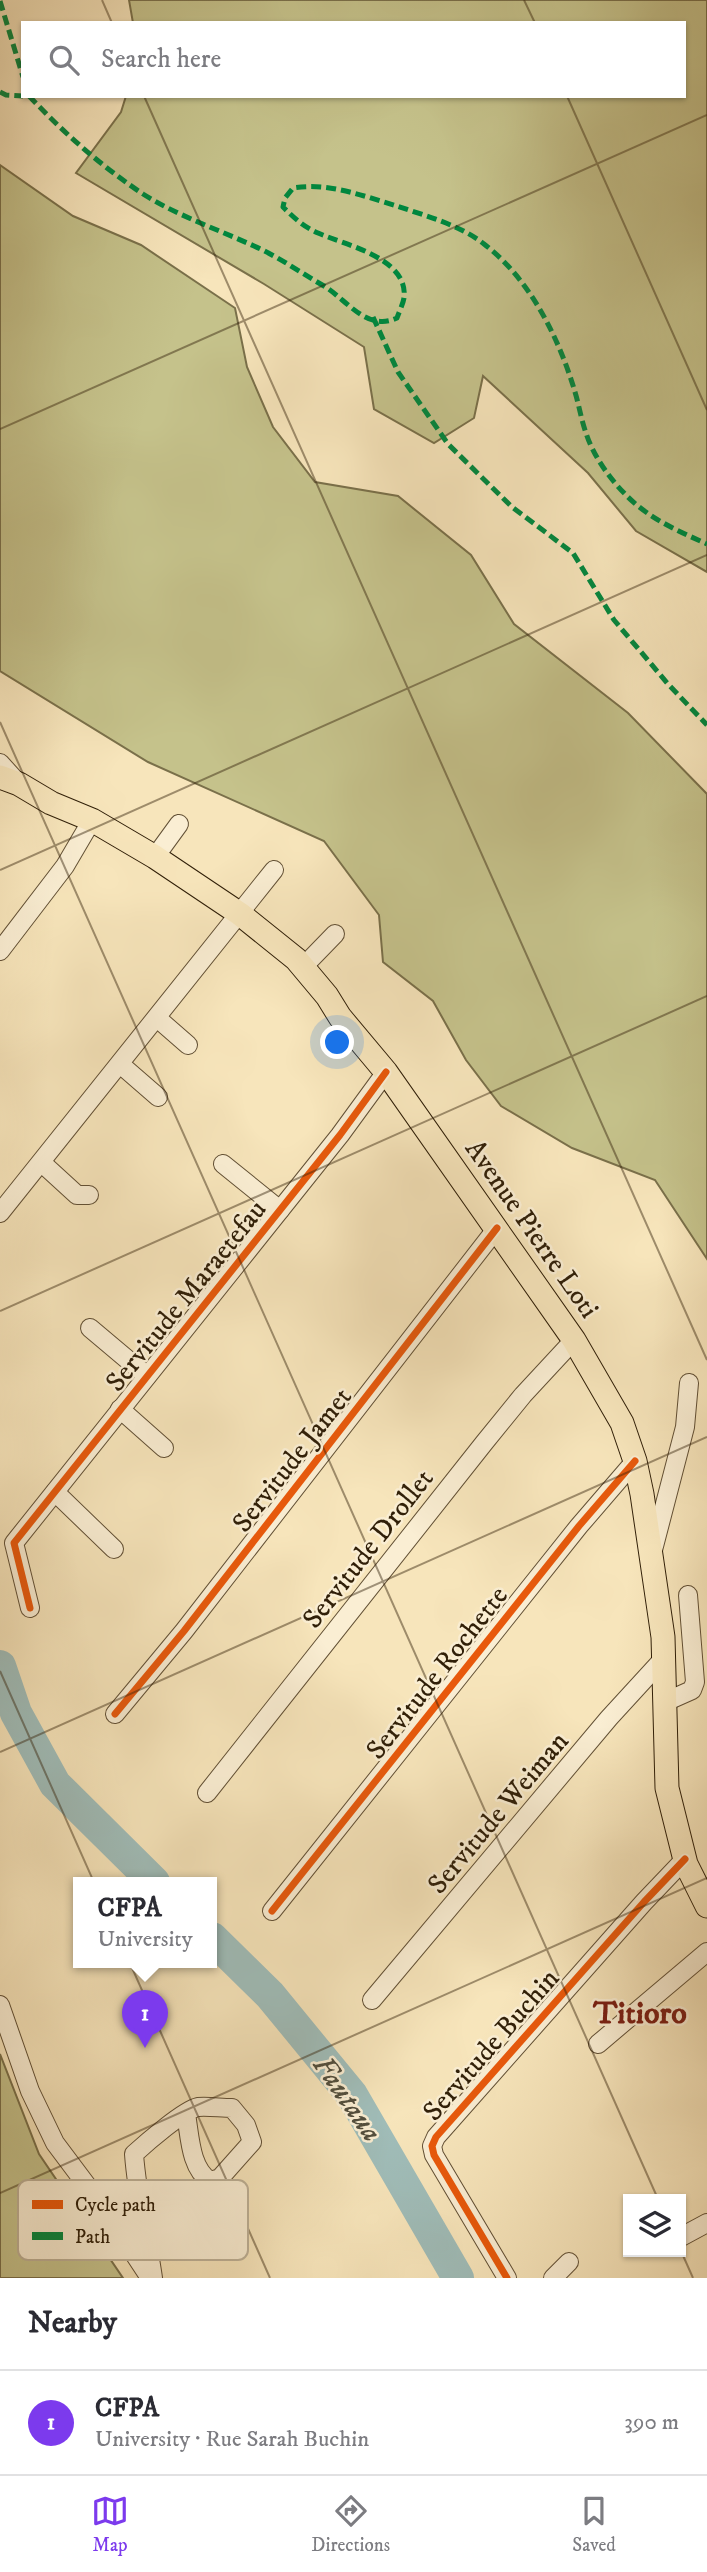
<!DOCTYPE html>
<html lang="en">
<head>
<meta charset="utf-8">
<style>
	body { margin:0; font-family:"IM FELL DW Pica",serif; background:#f7f7f7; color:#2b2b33 }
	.controls { position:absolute; right:21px; bottom:21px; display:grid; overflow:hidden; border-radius:0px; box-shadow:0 2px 5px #0004 }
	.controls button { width:63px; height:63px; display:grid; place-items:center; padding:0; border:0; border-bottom:2px solid #e1e1e2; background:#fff; color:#2b2b33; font:35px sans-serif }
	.you { position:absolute; left:338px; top:1043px; width:24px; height:24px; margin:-18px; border:5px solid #fff; border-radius:50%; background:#1a73e8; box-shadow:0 0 0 10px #1a73e833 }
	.badge { display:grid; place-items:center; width:46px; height:46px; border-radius:50%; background:#7c3aed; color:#fff; font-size:23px; font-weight:700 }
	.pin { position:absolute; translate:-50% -58px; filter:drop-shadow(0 2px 4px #0008) }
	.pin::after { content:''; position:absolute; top:37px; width:24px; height:21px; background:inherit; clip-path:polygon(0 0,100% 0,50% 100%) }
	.popup { position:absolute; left:73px; top:1877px; width:144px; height:91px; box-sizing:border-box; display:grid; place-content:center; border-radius:0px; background:#fff; filter:drop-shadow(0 2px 5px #0005); font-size:23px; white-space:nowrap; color:#7c7c81 }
	.popup b { font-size:26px; color:#2b2b33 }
	.popup::after { content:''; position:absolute; left:50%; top:100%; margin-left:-14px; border:14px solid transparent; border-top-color:#fff }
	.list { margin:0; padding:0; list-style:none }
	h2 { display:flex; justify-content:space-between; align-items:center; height:91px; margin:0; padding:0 28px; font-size:30px }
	h2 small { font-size:23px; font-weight:400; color:#7c7c81 }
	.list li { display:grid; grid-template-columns:46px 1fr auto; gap:21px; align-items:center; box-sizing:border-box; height:105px; padding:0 28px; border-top:2px solid #e1e1e2 }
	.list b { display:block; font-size:26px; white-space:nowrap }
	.list p { margin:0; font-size:23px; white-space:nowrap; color:#7c7c81 }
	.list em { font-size:23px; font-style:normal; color:#7c7c81 }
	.icon { flex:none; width:38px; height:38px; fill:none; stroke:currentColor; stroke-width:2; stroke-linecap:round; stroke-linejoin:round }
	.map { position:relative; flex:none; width:707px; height:2278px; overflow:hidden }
	.search { position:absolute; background:#fff; box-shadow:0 2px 5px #0004; left:21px; right:21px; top:21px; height:77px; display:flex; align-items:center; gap:18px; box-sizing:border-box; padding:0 24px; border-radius:0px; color:#7c7c81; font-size:26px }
	.sheet { height:196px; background:#fff }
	nav { display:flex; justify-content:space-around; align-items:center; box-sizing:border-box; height:98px; border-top:2px solid #e1e1e2; background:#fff; font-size:19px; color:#7c7c81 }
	nav a { display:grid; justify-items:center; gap:4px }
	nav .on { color:#7c3aed }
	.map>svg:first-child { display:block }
	.green { fill:#c5c28b; stroke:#7a704a; stroke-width:2 }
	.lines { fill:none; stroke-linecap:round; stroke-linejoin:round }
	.river { stroke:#a0bdb9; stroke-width:32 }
	.minor-casing { stroke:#625035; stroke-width:20 }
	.major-casing { stroke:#301f08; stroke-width:25 }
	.minor { stroke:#faeed3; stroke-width:18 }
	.major { stroke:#f7e5bb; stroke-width:23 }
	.quiet { stroke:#00873e; stroke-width:5; stroke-dasharray:10 5; stroke-linecap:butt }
	.cycleway-casing { stroke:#faeed3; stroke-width:11 }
	.cycleway { stroke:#e8590c; stroke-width:7 }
	.ticks { fill:none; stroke:#301f08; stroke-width:2; stroke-opacity:0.45 }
	.labels { text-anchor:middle; stroke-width:5; stroke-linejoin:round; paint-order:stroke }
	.street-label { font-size:28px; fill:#301f08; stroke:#faeed3 }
	.water-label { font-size:30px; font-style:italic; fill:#524e3d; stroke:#faeed3 }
	.quarter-label { font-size:32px; font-weight:bold; fill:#7a1f14; stroke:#faeed3 }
	.key { fill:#faeed3; stroke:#bdb096; stroke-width:2 }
	.key-label { font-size:19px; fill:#301f08 }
</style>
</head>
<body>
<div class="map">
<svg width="707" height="2278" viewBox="0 0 707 2278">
	<rect width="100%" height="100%" fill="#f7e5bb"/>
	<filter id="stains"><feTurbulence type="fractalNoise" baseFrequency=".00286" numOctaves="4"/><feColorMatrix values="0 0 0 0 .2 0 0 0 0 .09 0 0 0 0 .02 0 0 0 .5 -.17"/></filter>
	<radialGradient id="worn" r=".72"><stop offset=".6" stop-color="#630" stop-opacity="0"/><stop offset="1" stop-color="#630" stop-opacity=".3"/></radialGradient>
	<g class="green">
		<polygon points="129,0 707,0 707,572 636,531 588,473 483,376 474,418 434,443 374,409 364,347 264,284 76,173 121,112 126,96 684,96 684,23 133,23"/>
		<polygon points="0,165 73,216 141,245 235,308 247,367 273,427 315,482 398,496 471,555 514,624 628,713 707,794 707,1259 655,1180 572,1148 501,1106 466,1060 433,1001 383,962 379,915 324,841 148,762 0,671"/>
		<polygon points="0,2054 39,2154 123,2278 0,2278"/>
	</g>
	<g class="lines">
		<g class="river">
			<polyline points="0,1666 16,1713 55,1784 154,1882"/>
			<polyline points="212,1938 270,1995 352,2095 458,2278"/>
		</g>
		<defs>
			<g id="minor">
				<polyline points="0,763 19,784"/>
				<polyline points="155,857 179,824"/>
				<polyline points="0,951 65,866 92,820"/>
				<polyline points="303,967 335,934"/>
				<polyline points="157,1018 188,1045"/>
				<polyline points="120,1064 158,1097"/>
				<polyline points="42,1163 77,1195 89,1195"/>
				<polyline points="223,1164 280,1210"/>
				<polyline points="0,1213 274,870"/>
				<polyline points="90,1328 147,1376"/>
				<polyline points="120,1409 164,1448"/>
				<polyline points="55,1492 114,1549"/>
				<polyline points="653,1550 685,1427 689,1383"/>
				<polyline points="30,1608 14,1543 340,1135 386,1072"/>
				<polyline points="665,1702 692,1690 695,1682 688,1595"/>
				<polyline points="115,1714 184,1631 497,1228"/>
				<polyline points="207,1793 484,1443 523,1395 574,1340"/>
				<polyline points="272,1911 579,1526 635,1461"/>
				<polyline points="372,2000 609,1718 664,1658"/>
				<polyline points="0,2005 30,2091 55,2143 106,2211 150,2278"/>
				<polyline points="598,2044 707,1952"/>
				<polyline points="681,2237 707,2223"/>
				<path d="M 153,2278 C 147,2236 137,2196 134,2154 C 146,2143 184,2110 198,2107 C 208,2106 221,2108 232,2108 L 246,2125 L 252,2142 L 220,2178 L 210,2181 C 190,2168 190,2136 186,2114"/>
				<polyline points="507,2278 434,2155 432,2146 436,2137 644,1902 685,1859"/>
				<polyline points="553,2278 569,2262"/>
			</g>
			<polyline id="major" points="0,777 19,784 51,803 92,820 155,857 240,914 296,959 327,996 340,1017 386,1072 574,1340 622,1423 635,1461 642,1494 663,1637 667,1788 686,1864 707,1906"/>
		</defs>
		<use href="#minor" class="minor-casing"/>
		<use href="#major" class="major-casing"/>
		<use href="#minor" class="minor"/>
		<use href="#major" class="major"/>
		<g class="quiet">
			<polyline points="0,1 23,77"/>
			<polyline points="0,92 6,95 23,96"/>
			<path d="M 29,96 C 64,133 101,166 143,194 C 178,216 217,229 254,246 C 279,257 301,273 324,286 C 347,300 367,332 397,318 C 399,312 403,304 404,298 C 409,258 345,245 318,233 C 304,227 294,218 283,207 L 285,198 L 293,188 C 328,182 363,196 397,206 C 426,216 460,225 484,244 C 530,279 559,338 575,392 C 579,405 581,419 586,433 C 593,455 609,478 626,495 C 648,518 678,531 707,544"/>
			<polyline points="373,317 398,372 448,444 512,507 573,553 614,620 668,684 707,725"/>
		</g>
		<defs>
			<g id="cycleway">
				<polyline points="30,1608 14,1543 340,1135 386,1072"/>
				<polyline points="115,1714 184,1631 497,1228"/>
				<polyline points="272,1911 579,1526 635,1461"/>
				<polyline points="507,2278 434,2155 432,2146 436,2137 644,1902 685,1859"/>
			</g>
		</defs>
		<use href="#cycleway" class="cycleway-casing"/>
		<use href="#cycleway" class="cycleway"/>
	</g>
	<path class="ticks" d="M 102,0 L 112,23M 524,0 L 535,23M 144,96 L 707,1360M 567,96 L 707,410M 0,429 L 707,115M 0,722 L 658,2199M 0,870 L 707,555M 0,1311 L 707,996M 0,1671 L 270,2278M 0,1752 L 707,1437M 0,2193 L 707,1878M 681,2251 L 693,2278"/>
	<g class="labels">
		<g class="street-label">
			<text transform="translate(533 1228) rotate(55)" y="10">Avenue Pierre Loti</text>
			<text transform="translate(185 1295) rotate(-51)" y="10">Servitude Maraetefau</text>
			<text transform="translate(291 1459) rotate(-52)" y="10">Servitude Jamet</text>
			<text transform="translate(367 1548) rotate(-52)" y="10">Servitude Drollet</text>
			<text transform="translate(436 1672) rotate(-52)" y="10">Servitude Rochette</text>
			<text transform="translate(497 1812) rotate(-50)" y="10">Servitude Weiman</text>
			<text transform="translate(490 2044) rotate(-49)" y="10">Servitude Buchin</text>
		</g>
		<g class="water-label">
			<text transform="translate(348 2098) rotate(55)" y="10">Fautaua</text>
		</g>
		<g class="quarter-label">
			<text x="640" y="2023">Titioro</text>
		</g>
	</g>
	<rect x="18" y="2180" width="230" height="80" rx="10" class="key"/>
	<rect x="32" y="2200" width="31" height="9" fill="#e8590c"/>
	<rect x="32" y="2232" width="31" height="8" fill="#00873e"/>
	<g class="key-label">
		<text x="75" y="2211">Cycle path</text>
		<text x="75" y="2243">Path</text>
	</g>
	<rect width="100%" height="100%" filter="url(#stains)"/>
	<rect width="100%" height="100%" fill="url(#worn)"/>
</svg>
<div class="controls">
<button><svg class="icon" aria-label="layers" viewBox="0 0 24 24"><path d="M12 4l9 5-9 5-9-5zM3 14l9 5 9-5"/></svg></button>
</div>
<div class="you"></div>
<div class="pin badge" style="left:145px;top:2048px">1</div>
<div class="popup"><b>CFPA</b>University</div>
<div class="search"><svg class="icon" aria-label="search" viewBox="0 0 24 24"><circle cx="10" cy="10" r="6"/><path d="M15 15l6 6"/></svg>Search here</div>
</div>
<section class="sheet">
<h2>Nearby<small></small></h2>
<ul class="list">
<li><span class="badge">1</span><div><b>CFPA</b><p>University · Rue Sarah Buchin</p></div><em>390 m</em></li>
</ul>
</section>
<nav>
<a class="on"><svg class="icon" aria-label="map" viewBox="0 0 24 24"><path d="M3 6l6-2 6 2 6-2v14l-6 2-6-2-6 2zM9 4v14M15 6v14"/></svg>Map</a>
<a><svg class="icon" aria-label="directions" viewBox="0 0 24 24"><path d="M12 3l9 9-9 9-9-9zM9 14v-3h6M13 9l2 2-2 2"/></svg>Directions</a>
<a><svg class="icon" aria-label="saved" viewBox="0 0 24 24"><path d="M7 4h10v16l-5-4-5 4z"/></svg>Saved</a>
</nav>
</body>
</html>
